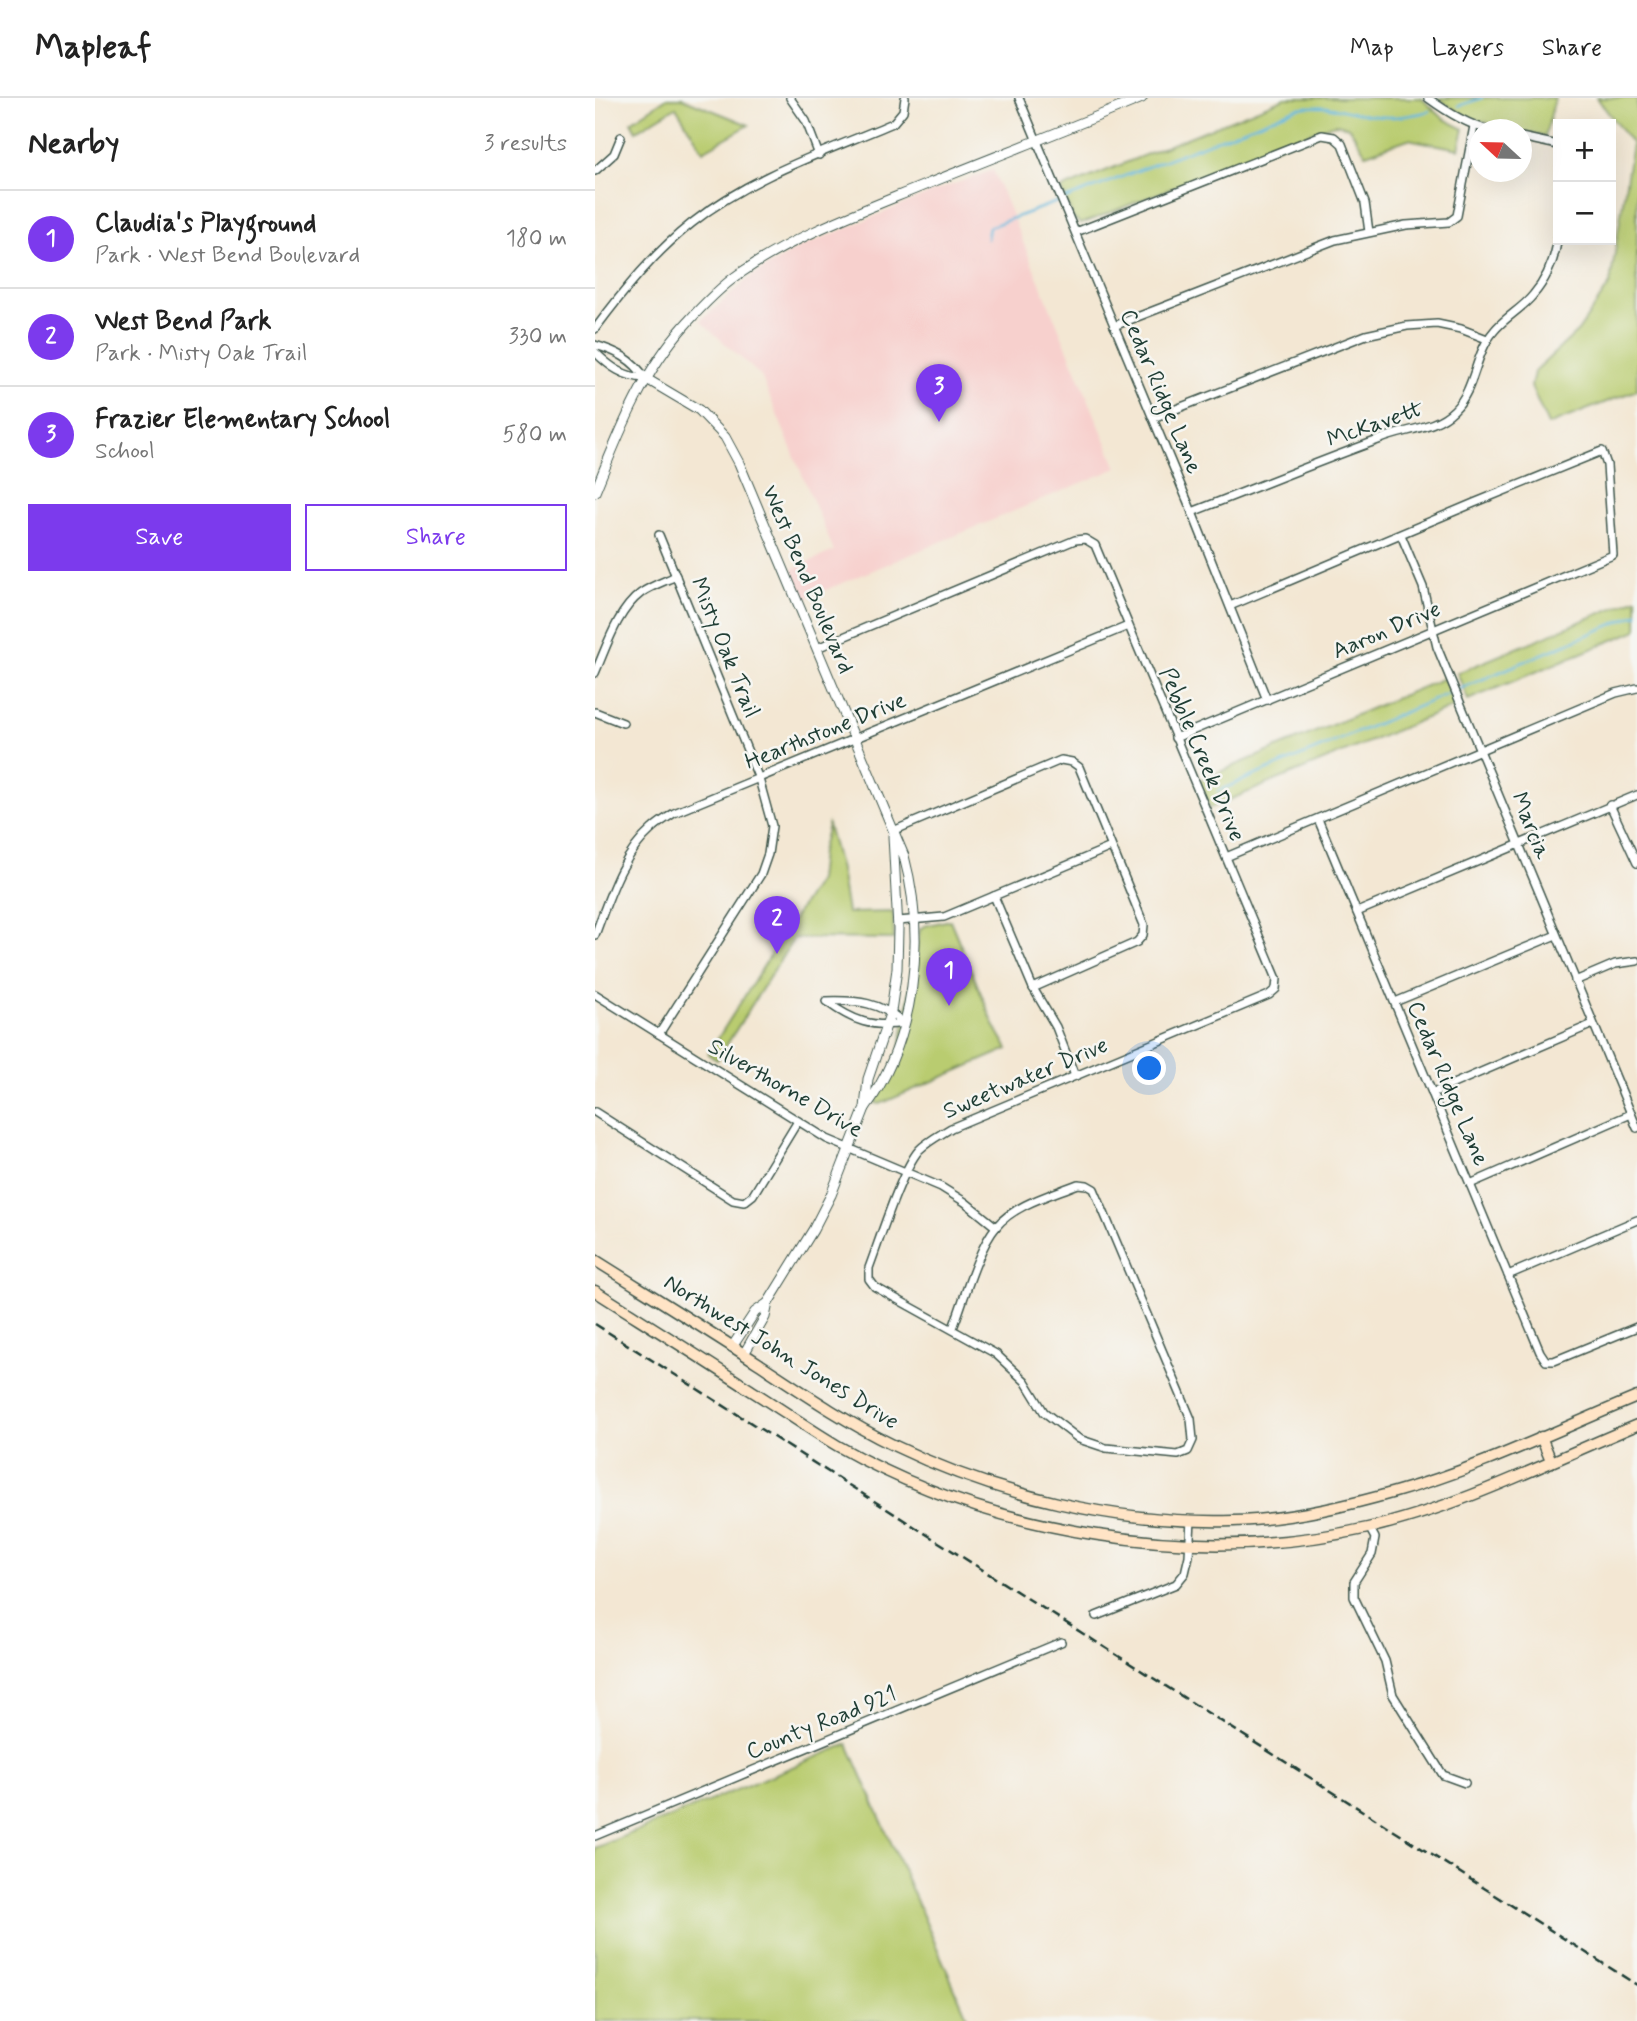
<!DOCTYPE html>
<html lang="en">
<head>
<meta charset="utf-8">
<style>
	body { margin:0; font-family:Mynerve,sans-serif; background:#f6f6f6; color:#222 }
	.controls { position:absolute; right:21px; top:21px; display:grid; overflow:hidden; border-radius:0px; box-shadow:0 7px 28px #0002 }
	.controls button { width:63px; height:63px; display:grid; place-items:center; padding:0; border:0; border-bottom:2px solid #e0e0e0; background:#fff; color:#222; font:35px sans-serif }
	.compass { position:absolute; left:874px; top:21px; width:63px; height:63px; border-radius:50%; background:#fff; box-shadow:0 7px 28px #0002; rotate:292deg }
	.you { position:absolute; left:555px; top:971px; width:24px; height:24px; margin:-18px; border:5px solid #fff; border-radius:50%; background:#1a73e8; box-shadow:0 0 0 10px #1a73e833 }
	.badge { display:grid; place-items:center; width:46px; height:46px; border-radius:50%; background:#7c3aed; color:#fff; font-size:23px; font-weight:700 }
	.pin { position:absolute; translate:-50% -58px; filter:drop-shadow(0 2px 4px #0008) }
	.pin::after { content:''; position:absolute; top:37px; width:24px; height:21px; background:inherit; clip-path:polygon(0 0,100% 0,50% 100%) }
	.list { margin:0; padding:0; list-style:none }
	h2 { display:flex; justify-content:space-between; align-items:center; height:91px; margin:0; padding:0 28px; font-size:30px }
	h2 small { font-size:23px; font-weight:400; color:#767676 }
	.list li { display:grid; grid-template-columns:46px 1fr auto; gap:21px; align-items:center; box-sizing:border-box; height:98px; padding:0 28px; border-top:2px solid #e0e0e0 }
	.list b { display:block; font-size:26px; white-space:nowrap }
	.list p { margin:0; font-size:23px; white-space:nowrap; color:#767676 }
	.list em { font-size:23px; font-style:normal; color:#767676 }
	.actions { display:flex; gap:14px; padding:21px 28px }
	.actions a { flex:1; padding:16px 0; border:2px solid #7c3aed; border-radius:0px; text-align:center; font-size:24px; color:#7c3aed }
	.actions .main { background:#7c3aed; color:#fff }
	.map { position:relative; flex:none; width:1042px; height:1923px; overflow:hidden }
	header { display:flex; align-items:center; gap:42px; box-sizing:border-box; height:98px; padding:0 35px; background:#fff; border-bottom:2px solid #e0e0e0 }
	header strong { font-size:33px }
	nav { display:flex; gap:38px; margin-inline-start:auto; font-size:24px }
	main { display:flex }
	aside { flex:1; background:#fff }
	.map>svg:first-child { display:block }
	.built { fill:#f7d0cd }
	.green { fill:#b9cc6f; stroke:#6c8452; stroke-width:2 }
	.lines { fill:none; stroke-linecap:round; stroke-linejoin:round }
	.stream { stroke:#5fb6dc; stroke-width:2.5 }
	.minor-casing { stroke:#3f564c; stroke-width:10 }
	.tertiary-casing { stroke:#3f564c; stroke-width:11 }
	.secondary-casing { stroke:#3f564c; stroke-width:13 }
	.minor { stroke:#fff; stroke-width:7 }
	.tertiary { stroke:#fff; stroke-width:9 }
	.secondary { stroke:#ffe4c6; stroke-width:10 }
	.rail { stroke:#1f3d34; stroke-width:2.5; stroke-dasharray:10 5; stroke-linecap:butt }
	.labels { text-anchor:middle; stroke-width:5; stroke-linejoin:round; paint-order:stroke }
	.street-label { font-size:23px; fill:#1f3d34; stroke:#f6f6f2 }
</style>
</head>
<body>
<header>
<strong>Mapleaf</strong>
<nav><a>Map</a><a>Layers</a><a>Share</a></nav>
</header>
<main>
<aside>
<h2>Nearby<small>3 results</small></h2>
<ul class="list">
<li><span class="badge">1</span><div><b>Claudia's Playground</b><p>Park · West Bend Boulevard</p></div><em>180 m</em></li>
<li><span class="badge">2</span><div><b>West Bend Park</b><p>Park · Misty Oak Trail</p></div><em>330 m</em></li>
<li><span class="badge">3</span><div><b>Frazier Elementary School</b><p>School</p></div><em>580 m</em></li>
</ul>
<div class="actions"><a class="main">Save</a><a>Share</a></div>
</aside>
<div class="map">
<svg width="1042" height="1923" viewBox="0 0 1042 1923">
	<rect width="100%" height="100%" fill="#f6f6f2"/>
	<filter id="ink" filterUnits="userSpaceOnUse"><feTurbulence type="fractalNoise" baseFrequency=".0143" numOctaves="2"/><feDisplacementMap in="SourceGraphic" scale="14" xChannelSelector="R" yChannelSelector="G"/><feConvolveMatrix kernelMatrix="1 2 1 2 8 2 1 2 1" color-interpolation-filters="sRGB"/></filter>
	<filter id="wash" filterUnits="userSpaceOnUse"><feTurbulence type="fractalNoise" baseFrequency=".00686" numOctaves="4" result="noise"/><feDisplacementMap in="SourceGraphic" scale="28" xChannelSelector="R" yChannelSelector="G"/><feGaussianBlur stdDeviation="1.57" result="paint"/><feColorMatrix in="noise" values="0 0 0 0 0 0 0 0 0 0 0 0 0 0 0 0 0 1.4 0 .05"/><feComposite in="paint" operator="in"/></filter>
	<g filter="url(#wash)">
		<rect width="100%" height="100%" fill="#f3e7d3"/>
		<polygon class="built" points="398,72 522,370 209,501 197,471 239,453 166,278 105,223 157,178 204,150 340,93"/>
		<g class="green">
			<polygon points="72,0 87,0 154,27 108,53 81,9 41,33 36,24"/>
			<polygon points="690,0 826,0 849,21 869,31 864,51 813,41 771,56 754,29 742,26 736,27 486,126 478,120 466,91"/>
			<polygon points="847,0 960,0 950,39 881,22 866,16 844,1"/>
			<polygon points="1002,0 1042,0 1042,292 953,327 936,289 939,274 983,233 1015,186 1037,46"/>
			<polygon points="1042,500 1042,532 873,602 862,575"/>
			<polygon points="849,580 860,608 615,710 603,683"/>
			<polygon points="233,727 245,772 252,815 298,814 299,841 199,840 122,962 113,956 223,782 226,754"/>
			<polygon points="355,822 399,927 413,951 285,1006 280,1005 293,982 305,952 325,831 329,828"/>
			<polygon points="253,1646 374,1923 0,1923 0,1750"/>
		</g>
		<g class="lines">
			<g class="stream">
				<polyline points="864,8 887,0"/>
				<path d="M 392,141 L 394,129 L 486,95 L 703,10 C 735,5 750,15 780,18 C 798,21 816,18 835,13"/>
				<polyline points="623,693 1042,516"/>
			</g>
		</g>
	</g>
	<g filter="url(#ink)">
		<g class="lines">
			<defs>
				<g id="minor">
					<polyline points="195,0 211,23 224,57"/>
					<polyline points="424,0 597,414 672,602"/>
					<path d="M 833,0 C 852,14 871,26 894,32"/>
					<polyline points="926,39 963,47"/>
					<polyline points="0,73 19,56 26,39"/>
					<polyline points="481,134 727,37 739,39 747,46 770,105 774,134"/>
					<polyline points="519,228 740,142 811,127 854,124 862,118 879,28"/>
					<path d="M 0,231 C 29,192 59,155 97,125 C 156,78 230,54 298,25 L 308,13 L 310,0"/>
					<path d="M 0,247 C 21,253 38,261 50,280"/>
					<path d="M 0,254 C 15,269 29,279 50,280"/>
					<polyline points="558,320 771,237 812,228 842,226 866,231 892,241"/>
					<path d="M 597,414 C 660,390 722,364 786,341 C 810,331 840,331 859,312 C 881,291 879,256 899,233 C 910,219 927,211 938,197 C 952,181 960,160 963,139"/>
					<polyline points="806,437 828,489 842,549 1042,1030"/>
					<path d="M 222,550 L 480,442 L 490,441 L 500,447 L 682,881 L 681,891 L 674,897 L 356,1030 C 345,1037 333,1043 324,1052 C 306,1073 285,1141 274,1170 L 274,1181 L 280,1189 L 401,1256 L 430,1283 L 449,1314 L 484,1341 L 511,1350 L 583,1357 L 593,1353 L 598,1342 L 596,1321 L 499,1091 L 492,1087 L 483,1086 C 456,1097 420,1106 401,1129 C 382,1152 369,1202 358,1230"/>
					<path d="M 0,575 C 12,548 22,513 46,495 C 56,488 70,483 81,478"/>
					<polyline points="0,614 28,625"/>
					<polyline points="580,640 1018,457 1012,367 1007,353 879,405 635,508"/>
					<polyline points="1015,707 1042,765"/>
					<polyline points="723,721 945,1254 951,1263 959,1263 1042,1229"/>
					<polyline points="298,733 466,662 477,664 484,669 549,827 548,837 542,844 438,890"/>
					<polyline points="631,759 1021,595 1042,590"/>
					<polyline points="399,798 438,890 461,929 480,978"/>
					<polyline points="762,814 1042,697"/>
					<polyline points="303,823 349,819 516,749"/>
					<path d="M 0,837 C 14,800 26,758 57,731 C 63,725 72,720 79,715 L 533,528"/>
					<polyline points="980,883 1020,866 1042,863"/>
					<polyline points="0,896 232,1041 346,1089 370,1104 401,1129"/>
					<path d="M 231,903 C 263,902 285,904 309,925"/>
					<path d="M 232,904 C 258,923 277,930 309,925"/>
					<polyline points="800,904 961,837"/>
					<polyline points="64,936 166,776 173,756 177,728 164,681 64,437"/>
					<polyline points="837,995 998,926"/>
					<polyline points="0,1014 138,1102 149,1104 158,1097 203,1023"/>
					<polyline points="875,1086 1036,1016"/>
					<polyline points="913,1177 1042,1122"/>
					<polyline points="774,1429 780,1440 777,1456 759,1484 759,1499 790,1563 798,1597 848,1677 870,1685"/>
					<polyline points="501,1518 581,1486 590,1475 594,1458 596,1422"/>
					<polyline points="0,1738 466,1544"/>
				</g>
				<g id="tertiary">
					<path d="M 50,280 L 104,312 L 130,339 L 144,365 L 309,758 C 331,840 321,941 270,1010"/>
					<path d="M 0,394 C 24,335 47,275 90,227 C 106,209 124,190 144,176 C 200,137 267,113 330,87 C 402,58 475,30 547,0"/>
					<polyline points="137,1249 160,1214 173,1205"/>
					<polyline points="149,1256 170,1219 173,1205 218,1132 236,1097 270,1010 273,981 296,913 302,871 303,831 298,738"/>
				</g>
				<g id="secondary">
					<path d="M 0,1162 C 54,1196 109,1230 163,1265 C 207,1294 251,1324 298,1347 C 403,1398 522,1426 638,1423 C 692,1422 748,1409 800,1394 C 883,1371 962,1332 1042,1299"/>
					<path d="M 0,1193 C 52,1226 105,1259 157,1293 C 186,1311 214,1331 243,1348 C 398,1436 599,1469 773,1430 C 865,1409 955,1363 1042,1327"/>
					<polyline points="946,1339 956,1363"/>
				</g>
			</defs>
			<use href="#minor" class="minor-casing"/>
			<use href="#tertiary" class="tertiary-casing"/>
			<use href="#secondary" class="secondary-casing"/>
			<use href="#minor" class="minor"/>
			<use href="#tertiary" class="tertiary"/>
			<use href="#secondary" class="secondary"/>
			<polyline class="rail" points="0,1226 1042,1887"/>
		</g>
	</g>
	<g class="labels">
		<g class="street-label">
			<text transform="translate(567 293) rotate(67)" y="8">Cedar Ridge Lane</text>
			<text transform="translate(780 325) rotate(-19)" y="8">McKavett</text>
			<text transform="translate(214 481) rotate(67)" y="8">West Bend Boulevard</text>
			<text transform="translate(791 531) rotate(-23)" y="8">Aaron Drive</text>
			<text transform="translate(131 549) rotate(68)" y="8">Misty Oak Trail</text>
			<text transform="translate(230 632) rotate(-22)" y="8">Hearthstone Drive</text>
			<text transform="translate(608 656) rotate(67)" y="8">Pebble Creek Drive</text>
			<text transform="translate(937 727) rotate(68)" y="8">Marcia</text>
			<text transform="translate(430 979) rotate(-23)" y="8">Sweetwater Drive</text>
			<text transform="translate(854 985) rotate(67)" y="8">Cedar Ridge Lane</text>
			<text transform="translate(191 989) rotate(30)" y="8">Silverthorne Drive</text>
			<text transform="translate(187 1253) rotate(32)" y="8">Northwest John Jones Drive</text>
			<text transform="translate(226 1624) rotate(-22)" y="8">County Road 921</text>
		</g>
	</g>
</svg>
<div class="controls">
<button>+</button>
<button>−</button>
</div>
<svg class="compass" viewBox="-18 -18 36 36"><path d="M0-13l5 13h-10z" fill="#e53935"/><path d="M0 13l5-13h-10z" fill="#767676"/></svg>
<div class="you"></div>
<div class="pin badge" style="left:354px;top:908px">1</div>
<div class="pin badge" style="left:182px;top:856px">2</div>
<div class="pin badge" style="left:344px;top:324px">3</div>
</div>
</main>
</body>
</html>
